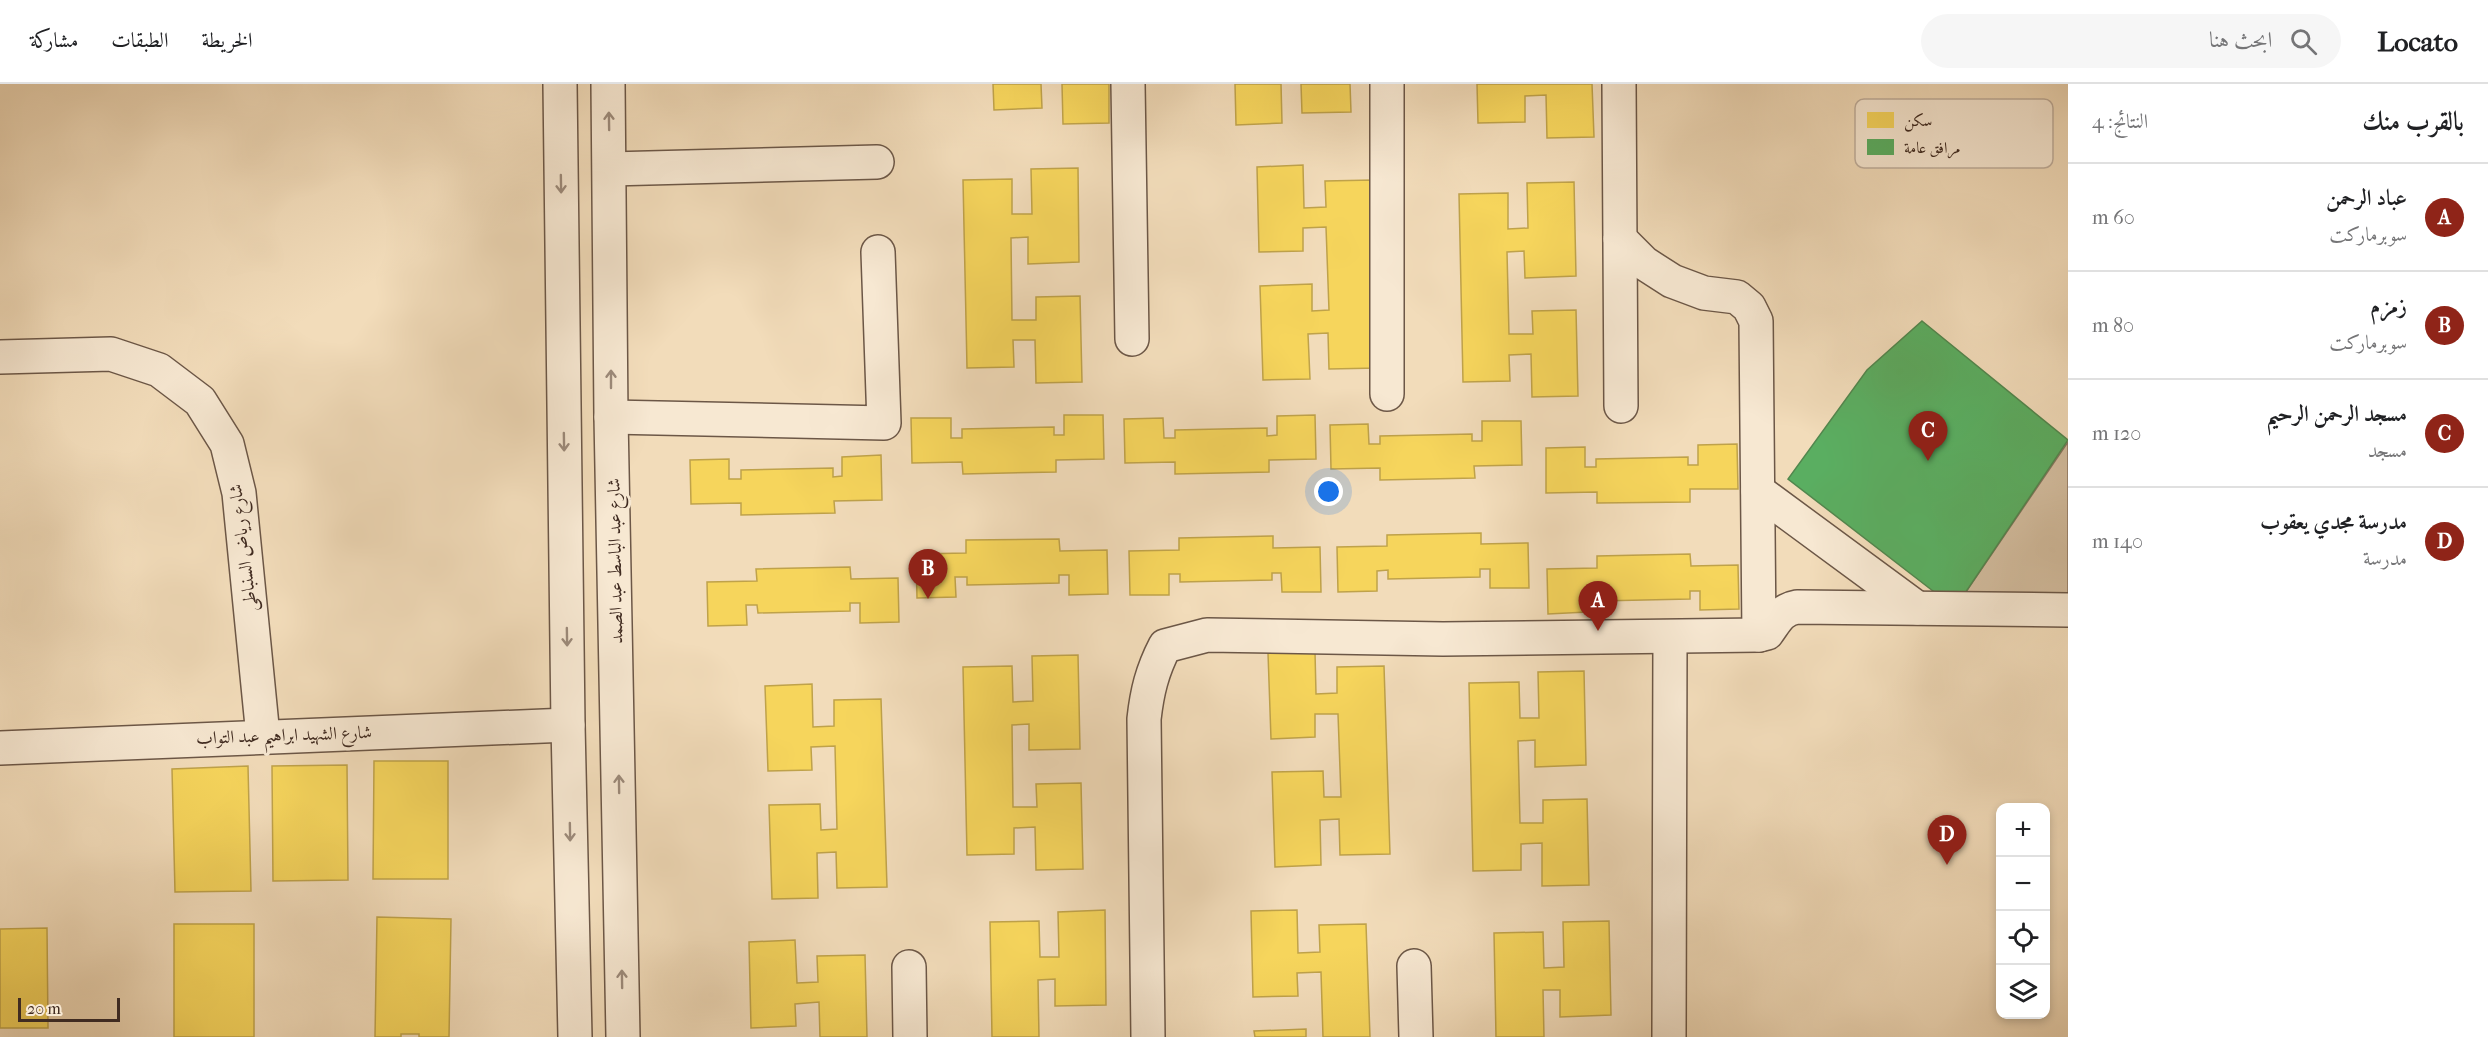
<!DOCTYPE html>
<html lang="ar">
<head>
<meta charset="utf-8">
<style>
	body { margin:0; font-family:"IM FELL French Canon",Amiri,serif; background:#f6f6f6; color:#202124; direction:rtl }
	.controls { position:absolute; right:18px; bottom:18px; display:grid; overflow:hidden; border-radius:12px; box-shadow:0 3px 9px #0003 }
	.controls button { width:54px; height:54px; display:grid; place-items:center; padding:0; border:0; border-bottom:2px solid #e0e0e0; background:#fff; color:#202124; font:30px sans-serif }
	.scale { position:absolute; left:18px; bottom:15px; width:102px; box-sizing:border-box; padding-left:6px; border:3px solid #402b21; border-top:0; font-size:16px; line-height:21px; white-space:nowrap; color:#402b21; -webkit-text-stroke:4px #f7e8d2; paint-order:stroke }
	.you { position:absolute; left:1329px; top:408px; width:21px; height:21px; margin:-15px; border:4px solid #fff; border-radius:50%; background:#1a73e8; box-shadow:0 0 0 9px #1a73e833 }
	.badge { display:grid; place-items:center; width:39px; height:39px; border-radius:50%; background:#8f2418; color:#fff; font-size:20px; font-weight:700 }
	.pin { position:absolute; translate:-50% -50px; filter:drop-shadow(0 2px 3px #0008) }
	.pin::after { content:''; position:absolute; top:32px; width:21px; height:18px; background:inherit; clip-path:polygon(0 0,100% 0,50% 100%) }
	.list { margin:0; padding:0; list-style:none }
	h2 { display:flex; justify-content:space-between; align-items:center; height:78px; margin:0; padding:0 24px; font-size:26px }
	h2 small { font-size:20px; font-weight:400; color:#757577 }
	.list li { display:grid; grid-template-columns:39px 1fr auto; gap:18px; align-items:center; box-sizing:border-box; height:108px; padding:0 24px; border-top:2px solid #e0e0e0 }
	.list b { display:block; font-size:22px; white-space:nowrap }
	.list p { margin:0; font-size:20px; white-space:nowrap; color:#757577 }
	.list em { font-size:20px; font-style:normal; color:#757577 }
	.icon { flex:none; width:33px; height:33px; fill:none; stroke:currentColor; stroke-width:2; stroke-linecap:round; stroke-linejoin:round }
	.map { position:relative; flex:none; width:2068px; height:953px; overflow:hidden; direction:ltr }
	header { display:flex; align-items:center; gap:36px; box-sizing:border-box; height:84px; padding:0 30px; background:#fff; border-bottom:2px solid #e0e0e0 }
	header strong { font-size:28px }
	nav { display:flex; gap:33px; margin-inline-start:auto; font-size:21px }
	.search { width:420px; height:54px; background:#f6f6f6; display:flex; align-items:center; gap:15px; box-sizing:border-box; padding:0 21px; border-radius:33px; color:#757577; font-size:22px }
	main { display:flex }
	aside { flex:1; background:#fff }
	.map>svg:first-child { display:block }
	.green { fill:#d4bea0; stroke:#8a7460; stroke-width:1.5 }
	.homes { fill:#f6d55c; stroke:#bfa24a; stroke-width:1.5 }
	.public { fill:#5aae61; stroke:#52874e; stroke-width:1.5 }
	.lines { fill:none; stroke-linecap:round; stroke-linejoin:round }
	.minor-casing { stroke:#6c5747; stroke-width:36 }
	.minor { stroke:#f7e8d2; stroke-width:33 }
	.oneway { stroke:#9c8a7a }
	.labels { text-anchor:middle; stroke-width:6; stroke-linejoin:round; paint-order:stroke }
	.street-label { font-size:18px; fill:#402b21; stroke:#f7e8d2 }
	.key { fill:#f7e8d2; stroke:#c0af9d; stroke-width:1.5 }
	.key-label { font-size:16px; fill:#402b21 }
</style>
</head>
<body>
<header>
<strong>Locato</strong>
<div class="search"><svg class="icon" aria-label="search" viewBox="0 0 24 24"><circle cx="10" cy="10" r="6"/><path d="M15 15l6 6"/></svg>ابحث هنا</div>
<nav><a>الخريطة</a><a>الطبقات</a><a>مشاركة</a></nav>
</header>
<main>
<aside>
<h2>بالقرب منك<small>النتائج: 4</small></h2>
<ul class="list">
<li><span class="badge">A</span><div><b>عباد الرحمن</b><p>سوبرماركت</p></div><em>60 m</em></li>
<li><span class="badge">B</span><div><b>زمزم</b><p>سوبرماركت</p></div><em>80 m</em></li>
<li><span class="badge">C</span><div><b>مسجد الرحمن الرحيم</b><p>مسجد</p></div><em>120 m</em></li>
<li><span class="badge">D</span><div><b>مدرسة مجدي يعقوب</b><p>مدرسة</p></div><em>140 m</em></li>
</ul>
</aside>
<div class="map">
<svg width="2068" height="953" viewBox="0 0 2068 953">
	<rect width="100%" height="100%" fill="#f2dcba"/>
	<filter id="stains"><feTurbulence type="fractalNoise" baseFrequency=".00333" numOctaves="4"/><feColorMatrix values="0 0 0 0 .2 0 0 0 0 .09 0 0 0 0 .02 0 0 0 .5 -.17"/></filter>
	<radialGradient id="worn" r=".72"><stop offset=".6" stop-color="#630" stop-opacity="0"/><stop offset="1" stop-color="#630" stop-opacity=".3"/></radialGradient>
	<polygon class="green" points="2068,358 2068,526 1955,524"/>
	<g class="homes">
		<polygon points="993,0 1041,0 1042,24 994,26"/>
		<polygon points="1062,0 1109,0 1109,39 1063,40"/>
		<polygon points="1235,0 1281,0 1282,39 1236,41"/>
		<polygon points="1301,0 1350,0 1351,28 1302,29"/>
		<polygon points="1477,0 1592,0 1594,53 1547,54 1546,11 1525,12 1525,38 1478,39"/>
		<polygon points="1303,81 1304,124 1326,123 1325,97 1373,96 1378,284 1329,285 1328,249 1308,250 1310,295 1263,296 1260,202 1312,200 1312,227 1329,226 1326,143 1303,144 1303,167 1259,168 1257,83"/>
		<polygon points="1078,84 1079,178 1028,180 1028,153 1011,154 1012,236 1036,236 1036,213 1080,212 1082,298 1036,299 1035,256 1013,256 1014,283 967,284 963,96 1012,95 1012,130 1032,130 1031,85"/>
		<polygon points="1574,98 1576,192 1525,194 1524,167 1507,168 1509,250 1533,250 1532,227 1576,226 1578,312 1532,313 1531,270 1509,271 1510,297 1463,298 1459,110 1508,109 1508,145 1528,144 1527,99"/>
		<polygon points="1064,331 1103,331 1104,375 1056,376 1056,388 963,390 962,378 912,379 911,334 951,334 951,354 962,354 962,345 1054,343 1054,351 1064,351"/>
		<polygon points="1315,331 1316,375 1269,376 1269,388 1175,390 1175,378 1125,379 1124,335 1163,334 1164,354 1175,354 1175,346 1267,344 1267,352 1277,351 1277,332"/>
		<polygon points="1482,337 1521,337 1522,381 1474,382 1475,394 1380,396 1380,384 1331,385 1330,341 1368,340 1369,360 1380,360 1380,352 1472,350 1472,357 1482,357"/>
		<polygon points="1737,360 1738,405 1690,405 1690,418 1597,419 1597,408 1546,409 1546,364 1585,363 1585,383 1596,383 1596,375 1688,373 1688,381 1698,381 1698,361"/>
		<polygon points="881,371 882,416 834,417 835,429 741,431 741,419 691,420 690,376 729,375 729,395 741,395 741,386 833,384 833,393 842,392 842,373"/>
		<polygon points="1481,449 1481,460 1528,459 1529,504 1490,504 1490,485 1480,485 1480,493 1388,495 1388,486 1377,487 1377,507 1338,508 1337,463 1387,462 1387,451"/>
		<polygon points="1273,452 1273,464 1320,463 1321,508 1282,508 1281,489 1272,489 1272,496 1180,498 1180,490 1169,490 1169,511 1130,511 1129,467 1179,466 1179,454"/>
		<polygon points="1059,455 1060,467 1107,466 1108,510 1069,511 1069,491 1059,491 1059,499 967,501 967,493 955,493 956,513 917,514 916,470 966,469 966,456"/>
		<polygon points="1690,470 1691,482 1738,481 1739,525 1700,526 1700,507 1690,507 1690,515 1598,517 1598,508 1586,509 1587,528 1548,530 1547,485 1597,484 1597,472"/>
		<polygon points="850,483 851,495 898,494 899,538 860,539 860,519 850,519 850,527 758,529 757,521 746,521 747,541 708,542 707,498 757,497 756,485"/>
		<polygon points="1315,568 1316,610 1337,609 1337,583 1384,582 1390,770 1340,771 1339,735 1320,736 1321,781 1275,783 1272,688 1323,687 1324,713 1341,713 1338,630 1315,630 1315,653 1271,655 1268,569"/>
		<polygon points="1078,571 1080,665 1029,666 1029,640 1012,641 1013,723 1037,723 1036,700 1081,699 1083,785 1036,786 1035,743 1014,744 1014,770 967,771 963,583 1012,582 1013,618 1033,617 1032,572"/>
		<polygon points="1584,587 1586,681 1535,683 1535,656 1518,657 1520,739 1543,739 1543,716 1587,715 1589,801 1542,802 1542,759 1521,760 1521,786 1473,787 1469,599 1519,598 1520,634 1539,634 1538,588"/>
		<polygon points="812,600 813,643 834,642 834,616 881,615 887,803 837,804 836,768 817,769 818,814 772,815 769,721 820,720 821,746 837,745 835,662 811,663 812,686 768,687 765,602"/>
		<polygon points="374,677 448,677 448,795 373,795"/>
		<polygon points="347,681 348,796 273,797 272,682"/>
		<polygon points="248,682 251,807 175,808 172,685"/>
		<polygon points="1105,826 1106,921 1055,922 1055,895 1038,896 1039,953 992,953 990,838 1039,837 1040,873 1059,873 1058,828"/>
		<polygon points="1297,826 1298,869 1320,868 1319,841 1366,840 1370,953 1323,953 1321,888 1297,889 1298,912 1253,913 1251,827"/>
		<polygon points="377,833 451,835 449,953 419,953 419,950 401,950 401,953 375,953"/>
		<polygon points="1609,837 1611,931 1560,933 1560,906 1543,906 1544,953 1496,953 1494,849 1543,848 1544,884 1564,883 1563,838"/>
		<rect x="174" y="840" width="80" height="113"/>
		<polygon points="47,844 48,944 0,944 0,845"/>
		<polygon points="795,856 797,899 818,898 817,872 865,871 867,953 820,953 819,918 795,920 796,942 751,944 749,858"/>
		<polygon points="1306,945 1306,953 1255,953 1254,947"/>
	</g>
	<polygon class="public" points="1922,237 2068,356 1955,524 1788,395 1867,286"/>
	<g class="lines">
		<defs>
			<g id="minor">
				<polyline points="560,0 568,641 575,953"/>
				<polyline points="608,0 611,333 623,953"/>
				<polyline points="1128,0 1132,255"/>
				<polyline points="1619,0 1621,322"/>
				<polyline points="610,85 877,78"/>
				<polyline points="1620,155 1644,179 1672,197 1704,209 1737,213 1749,223 1756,237 1759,551"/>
				<polyline points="0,273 111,270 159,286 200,317 227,360 239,409 263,652"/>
				<polyline points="1387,310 1387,0"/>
				<polyline points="611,333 884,339 878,168"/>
				<polyline points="1758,407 1917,524"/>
				<polyline points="0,664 568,641"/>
				<polyline points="1414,882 1416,953"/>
				<polyline points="909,883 910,953"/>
				<path d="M 1148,953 L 1144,635 C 1147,608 1152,587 1165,562 L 1207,551 L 1443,555 L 1759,551 L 1767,549 C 1776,537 1780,526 1797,523 L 2068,526"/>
				<polyline points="1669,953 1670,553"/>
			</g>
		</defs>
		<use href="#minor" class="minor-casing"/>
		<use href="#minor" class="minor"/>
	</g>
	<defs><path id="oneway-shaft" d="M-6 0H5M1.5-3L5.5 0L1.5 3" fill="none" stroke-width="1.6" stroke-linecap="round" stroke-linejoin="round" transform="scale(1.5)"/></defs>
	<g class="oneway">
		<use href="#oneway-shaft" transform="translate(609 37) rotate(-91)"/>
		<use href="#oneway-shaft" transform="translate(561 100) rotate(89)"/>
		<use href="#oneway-shaft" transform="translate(611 295) rotate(-90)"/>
		<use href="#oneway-shaft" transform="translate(564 358) rotate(89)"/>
		<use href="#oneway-shaft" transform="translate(567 553) rotate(89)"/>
		<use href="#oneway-shaft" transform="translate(619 700) rotate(-91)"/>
		<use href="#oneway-shaft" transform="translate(570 748) rotate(89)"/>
		<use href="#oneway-shaft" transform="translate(622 895) rotate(-91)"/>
	</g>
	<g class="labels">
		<g class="street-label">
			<text transform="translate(243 464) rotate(-97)" y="6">شارع رياض السنباطى</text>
			<text transform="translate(615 477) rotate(-91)" y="6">شارع عبد الباسط عبد الصمد</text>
			<text transform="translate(284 651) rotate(-2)" y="6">شارع الشهيد ابراهيم عبد التواب</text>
		</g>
	</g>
	<rect x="1855" y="15" width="198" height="69" rx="9" class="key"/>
	<rect x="1867" y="28" width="27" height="16" fill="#f6d55c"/>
	<rect x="1867" y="55" width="27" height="16" fill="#5aae61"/>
	<g class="key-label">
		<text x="1904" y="42">سكن</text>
		<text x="1904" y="69">مرافق عامة</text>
	</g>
	<rect width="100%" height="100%" filter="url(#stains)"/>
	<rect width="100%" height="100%" fill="url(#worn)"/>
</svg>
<div class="controls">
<button>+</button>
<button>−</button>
<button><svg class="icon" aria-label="locate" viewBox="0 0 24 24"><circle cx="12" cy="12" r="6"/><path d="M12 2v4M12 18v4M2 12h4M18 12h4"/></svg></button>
<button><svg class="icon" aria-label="layers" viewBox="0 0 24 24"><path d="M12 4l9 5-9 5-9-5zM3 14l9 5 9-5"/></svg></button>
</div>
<div class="scale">20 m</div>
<div class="you"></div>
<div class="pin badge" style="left:1598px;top:547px">A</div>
<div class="pin badge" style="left:928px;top:515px">B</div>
<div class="pin badge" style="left:1928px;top:377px">C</div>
<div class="pin badge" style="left:1947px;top:781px">D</div>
</div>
</main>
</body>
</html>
